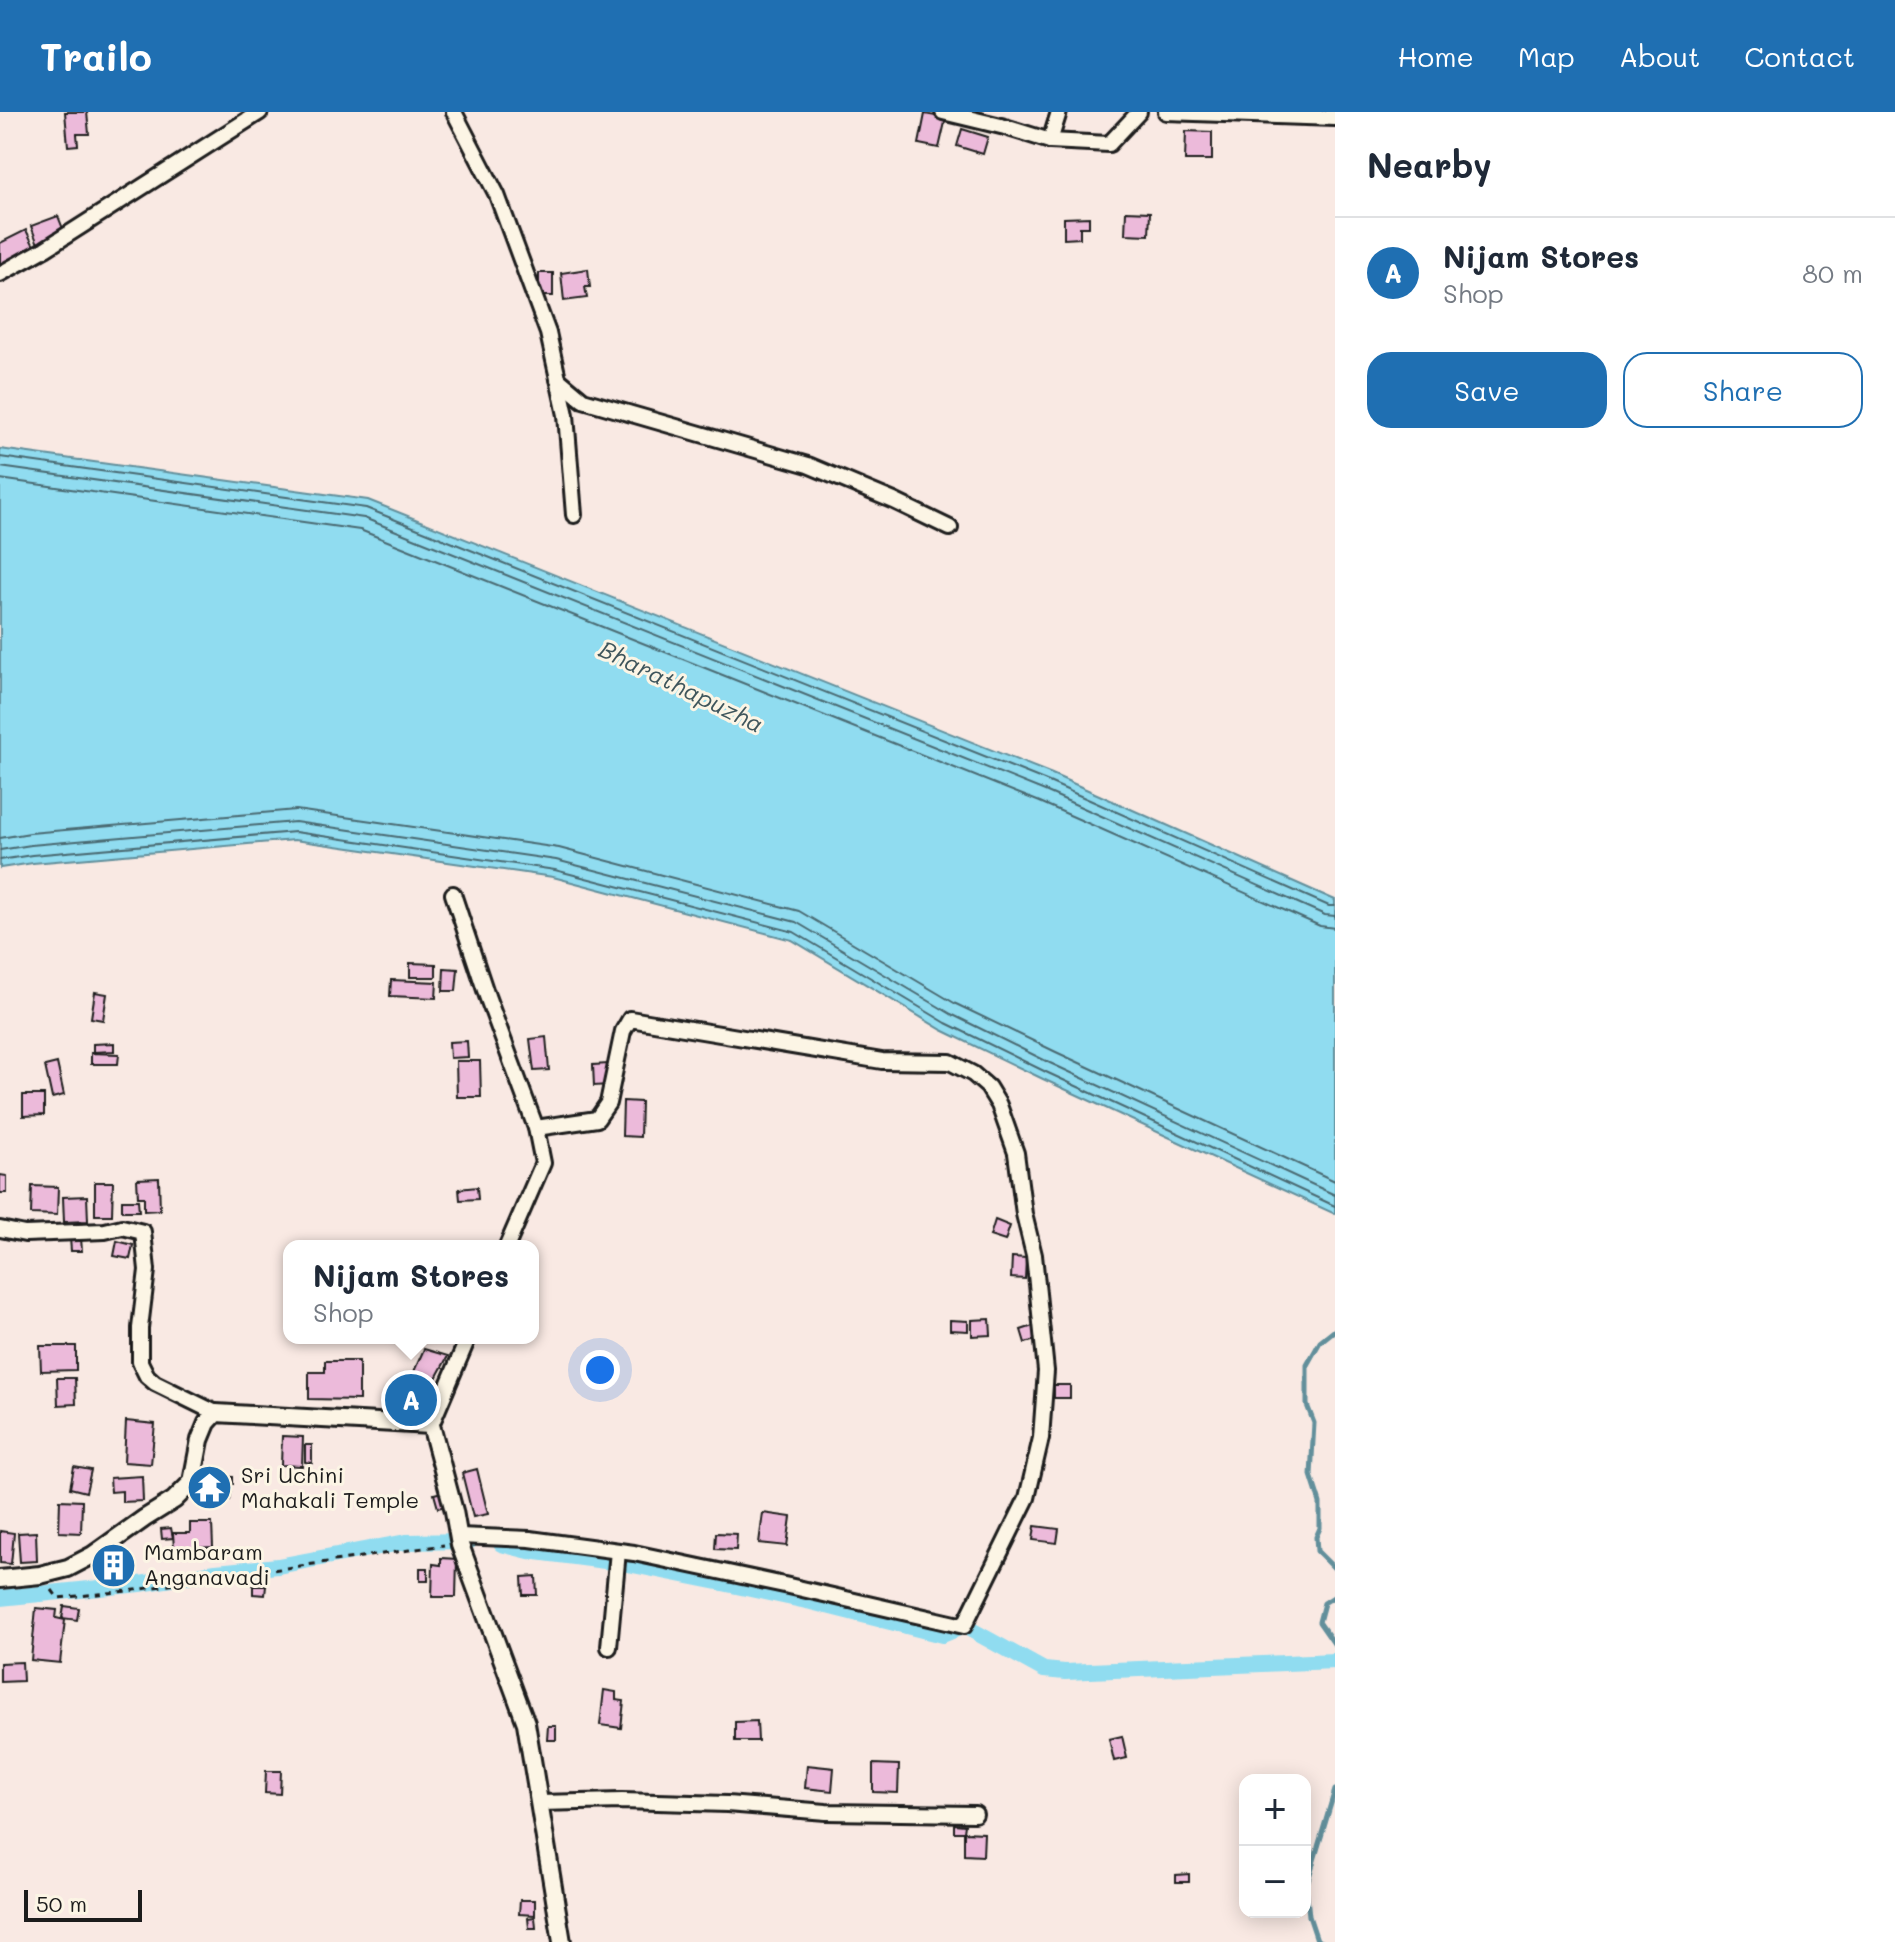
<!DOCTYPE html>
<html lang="en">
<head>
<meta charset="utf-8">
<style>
	body { margin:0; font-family:Mali,sans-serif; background:#f2f2f3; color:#1f2937 }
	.controls { position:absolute; right:24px; bottom:24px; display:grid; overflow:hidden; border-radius:16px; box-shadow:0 4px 20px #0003 }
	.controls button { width:72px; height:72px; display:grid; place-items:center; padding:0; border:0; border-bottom:2px solid #e0e1e3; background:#fff; color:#1f2937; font:40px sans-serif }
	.scale { position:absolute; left:24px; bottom:20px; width:118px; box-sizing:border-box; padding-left:8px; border:4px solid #1c1c1c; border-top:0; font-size:22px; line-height:28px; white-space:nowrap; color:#1c1c1c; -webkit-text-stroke:6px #fcf5e5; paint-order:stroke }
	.you { position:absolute; left:600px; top:1258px; width:28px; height:28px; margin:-20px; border:6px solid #fff; border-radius:50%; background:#1a73e8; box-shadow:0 0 0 12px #1a73e833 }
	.badge { display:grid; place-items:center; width:52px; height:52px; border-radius:50%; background:#1f6fb2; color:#fff; font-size:26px; font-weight:700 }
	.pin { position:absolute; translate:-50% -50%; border:4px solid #fff; box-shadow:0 2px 8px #0006 }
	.popup { position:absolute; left:283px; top:1128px; width:256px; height:104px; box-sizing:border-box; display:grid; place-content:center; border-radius:16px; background:#fff; filter:drop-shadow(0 2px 6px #0005); font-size:26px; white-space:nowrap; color:#747a83 }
	.popup b { font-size:30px; color:#1f2937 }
	.popup::after { content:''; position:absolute; left:50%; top:100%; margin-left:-16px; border:16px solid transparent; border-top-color:#fff }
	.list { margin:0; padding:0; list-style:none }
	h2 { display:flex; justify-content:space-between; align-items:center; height:104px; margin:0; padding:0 32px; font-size:34px }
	h2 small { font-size:26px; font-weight:400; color:#747a83 }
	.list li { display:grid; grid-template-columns:52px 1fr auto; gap:24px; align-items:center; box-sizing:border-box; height:112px; padding:0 32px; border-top:2px solid #e0e1e3 }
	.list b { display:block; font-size:30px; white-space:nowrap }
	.list p { margin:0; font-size:26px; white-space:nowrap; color:#747a83 }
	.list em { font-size:26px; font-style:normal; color:#747a83 }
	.actions { display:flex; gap:16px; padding:24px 32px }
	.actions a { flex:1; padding:18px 0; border:2px solid #1f6fb2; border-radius:24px; text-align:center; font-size:28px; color:#1f6fb2 }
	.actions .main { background:#1f6fb2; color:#fff }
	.map { position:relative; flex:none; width:1335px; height:1830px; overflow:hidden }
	header { display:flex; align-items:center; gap:48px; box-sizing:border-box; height:112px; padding:0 40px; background:#1f6fb2; color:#fff }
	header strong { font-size:38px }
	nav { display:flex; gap:44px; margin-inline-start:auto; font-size:28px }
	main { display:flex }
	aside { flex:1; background:#fff }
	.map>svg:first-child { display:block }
	.water { fill:#90dcf0; stroke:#628f9b; stroke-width:2 }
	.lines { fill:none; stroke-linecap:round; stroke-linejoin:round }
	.shore { stroke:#4a6971; stroke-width:2 }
	.stream { stroke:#628f9b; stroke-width:5 }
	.canal { stroke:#90dcf0; stroke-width:16 }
	.building { fill:#ecbada; stroke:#1c1c1c; stroke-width:2 }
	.minor-casing { stroke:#1c1c1c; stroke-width:20 }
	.tertiary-casing { stroke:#1c1c1c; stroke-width:22 }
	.path { stroke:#1c1c1c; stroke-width:3; stroke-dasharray:6 6; stroke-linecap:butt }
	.minor { stroke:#fcf5e5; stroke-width:14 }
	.tertiary { stroke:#fcf5e5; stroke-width:16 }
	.labels { text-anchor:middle; stroke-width:6; stroke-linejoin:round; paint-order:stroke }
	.poi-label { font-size:22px; fill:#1c1c1c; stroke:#fcf5e5; text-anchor:start }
	.water-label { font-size:24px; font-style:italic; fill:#3f565c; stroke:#fcf5e5 }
</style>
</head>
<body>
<header>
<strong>Trailo</strong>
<nav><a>Home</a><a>Map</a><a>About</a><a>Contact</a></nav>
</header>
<main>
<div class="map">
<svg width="1335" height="1830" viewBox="0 0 1335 1830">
	<rect width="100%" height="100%" fill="#f9e9e3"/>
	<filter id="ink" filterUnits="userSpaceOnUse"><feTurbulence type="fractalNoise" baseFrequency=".0125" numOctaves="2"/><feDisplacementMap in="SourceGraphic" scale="16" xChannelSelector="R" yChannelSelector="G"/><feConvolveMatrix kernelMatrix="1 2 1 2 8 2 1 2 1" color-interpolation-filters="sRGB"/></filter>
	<g filter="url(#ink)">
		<polygon class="water" points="0,337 368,388 1052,662 1335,788 1335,1102 1043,967 942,918 792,828 553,765 294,728 33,751 0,756"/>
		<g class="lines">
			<g class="shore">
				<polyline points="0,345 366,396 1049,670 1329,794 1335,794"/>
				<polyline points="0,355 364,406 1045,679 1325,803 1335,804"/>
				<polyline points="0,367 360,418 1040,690 1320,814 1335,816"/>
				<polyline points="0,726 30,721 296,698 559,736 799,799 956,892 1056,940 1335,1069"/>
				<polyline points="0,738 31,733 295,710 556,748 796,810 951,902 1050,951 1335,1083"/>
				<polyline points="0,748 32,743 295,720 555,758 794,820 946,911 1046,960 1335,1094"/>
			</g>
			<g class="stream">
				<polyline points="1335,1218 1320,1230 1307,1253 1307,1293 1314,1311 1311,1363 1320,1391 1320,1416 1316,1425 1317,1439 1335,1457"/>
				<polyline points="1335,1484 1324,1491 1319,1510 1335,1533"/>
				<polyline points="1322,1830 1317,1828 1309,1804 1306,1775 1335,1678"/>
			</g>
			<g class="canal">
				<polyline points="501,1432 529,1439 628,1452 718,1470 811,1490 942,1523 964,1514 1044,1558 1065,1560 1335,1549"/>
				<polyline points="0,1486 140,1472 216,1460 278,1454 406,1430 470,1429"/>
			</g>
		</g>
		<g class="building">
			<polygon points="65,0 87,0 89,22 77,22 78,33 68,34"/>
			<polygon points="925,2 946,6 939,36 919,32"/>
			<polygon points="962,17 988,25 983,42 957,34"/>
			<polygon points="1186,19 1212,20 1212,48 1185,48"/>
			<polygon points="1126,99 1150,100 1149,123 1125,122"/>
			<polygon points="58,104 65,122 38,132 31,114"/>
			<polygon points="1089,105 1089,115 1080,115 1080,126 1064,127 1064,106"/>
			<polygon points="26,118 35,136 0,154 0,131"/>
			<polygon points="588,157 590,175 585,175 587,186 564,189 561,161"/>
			<rect x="539" y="161" width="14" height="23"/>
			<polygon points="410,851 436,852 436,865 410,865"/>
			<polygon points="444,856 458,857 456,879 443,879"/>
			<polygon points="391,868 437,870 436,886 390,884"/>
			<polygon points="95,880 107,882 103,908 91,906"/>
			<polygon points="546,925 549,958 534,959 530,927"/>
			<polygon points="467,929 468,945 450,946 449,930"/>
			<polygon points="114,931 114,939 93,940 93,932"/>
			<polygon points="91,941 119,942 118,952 91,952"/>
			<polygon points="456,949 480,949 481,985 457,985"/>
			<polygon points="57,951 64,983 52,986 45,954"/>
			<polygon points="608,952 608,973 594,974 593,953"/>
			<polygon points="23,983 44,983 44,1003 23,1004"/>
			<polygon points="623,989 641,990 640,1025 622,1024"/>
			<polygon points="0,1063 7,1064 7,1081 0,1081"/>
			<polygon points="159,1066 160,1098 144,1099 144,1085 138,1085 137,1067"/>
			<polygon points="95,1070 113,1070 112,1103 95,1103"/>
			<polygon points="32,1074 58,1075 57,1103 31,1102"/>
			<polygon points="477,1075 478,1087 460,1088 459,1077"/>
			<polygon points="87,1084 88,1109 64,1110 63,1085"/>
			<polygon points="122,1088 138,1088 139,1099 122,1099"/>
			<polygon points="995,1108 1010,1114 1005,1129 990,1124"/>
			<polygon points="70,1126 81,1126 82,1139 71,1139"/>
			<polygon points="117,1129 133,1133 130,1147 114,1144"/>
			<polygon points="1012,1145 1026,1146 1025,1167 1011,1166"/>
			<polygon points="990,1207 991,1223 972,1224 972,1208"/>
			<polygon points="950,1208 968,1209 968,1219 950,1218"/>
			<polygon points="1036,1213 1040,1227 1025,1231 1021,1218"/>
			<polygon points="40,1234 76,1234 76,1258 41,1259"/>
			<polygon points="424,1237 448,1244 429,1279 411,1266"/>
			<polygon points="325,1249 359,1249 359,1288 309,1287 309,1260 325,1260"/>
			<polygon points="57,1266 75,1266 76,1292 58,1293"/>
			<rect x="1054" y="1273" width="16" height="13"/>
			<polygon points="404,1278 420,1278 419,1297 401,1297"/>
			<polygon points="126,1309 155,1312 151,1352 124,1350"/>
			<polygon points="282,1324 303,1325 302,1354 281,1353"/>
			<polygon points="305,1333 312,1333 312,1351 305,1350"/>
			<polygon points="74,1355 91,1358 86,1380 70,1376"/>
			<polygon points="477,1357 488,1402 473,1405 462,1361"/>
			<polygon points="142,1364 143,1389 122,1390 122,1379 111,1380 110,1366"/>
			<polygon points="202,1364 233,1365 233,1372 218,1372 217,1381 231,1381 230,1388 202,1388"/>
			<polygon points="442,1380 445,1394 438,1396 434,1382"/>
			<polygon points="60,1388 82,1389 81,1421 59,1420"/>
			<polygon points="763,1401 791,1405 787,1434 759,1431"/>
			<polygon points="190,1411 212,1411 213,1435 174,1437 173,1421 190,1421"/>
			<polygon points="1035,1414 1059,1417 1057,1431 1033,1428"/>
			<polygon points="171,1416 173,1426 162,1427 161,1417"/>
			<polygon points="0,1419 14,1421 11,1452 0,1451"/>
			<polygon points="36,1420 37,1449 20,1450 18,1421"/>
			<polygon points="716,1421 737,1422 736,1438 715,1437"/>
			<polygon points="124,1439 131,1451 104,1468 96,1455"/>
			<polygon points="441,1446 457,1447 456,1485 432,1485 433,1452 441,1453"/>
			<rect x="420" y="1456" width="8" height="13"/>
			<polygon points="536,1464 537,1483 523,1483 522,1465"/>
			<polygon points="253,1474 266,1474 265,1483 253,1482"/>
			<polygon points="64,1494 79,1496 77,1508 62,1506"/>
			<polygon points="36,1496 57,1498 56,1506 65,1508 60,1551 31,1548"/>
			<polygon points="22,1550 23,1569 0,1570 0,1551"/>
			<polygon points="604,1578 616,1580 616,1588 624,1589 621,1616 600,1613"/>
			<polygon points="757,1609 758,1629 735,1629 735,1610"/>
			<polygon points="548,1614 556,1614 556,1628 547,1628"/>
			<polygon points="1122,1624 1127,1646 1114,1649 1109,1627"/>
			<polygon points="873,1652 899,1653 898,1681 873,1680"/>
			<polygon points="807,1653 834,1656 832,1679 805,1676"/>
			<polygon points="266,1659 281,1659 280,1682 265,1681"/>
			<polygon points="954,1712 965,1713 964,1720 954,1720"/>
			<polygon points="964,1720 984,1721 983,1744 964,1743"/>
			<polygon points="1189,1762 1189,1770 1176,1770 1176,1763"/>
			<polygon points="520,1788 535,1788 535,1803 519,1802"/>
			<polygon points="535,1805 536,1816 529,1816 528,1806"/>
		</g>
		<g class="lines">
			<defs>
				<g id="minor">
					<polyline points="454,0 497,83 548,221 566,303 574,403"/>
					<polyline points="943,0 1005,15 1050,29 1109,32 1139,0"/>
					<polyline points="1166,0 1335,6"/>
					<polyline points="1050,29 1059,0"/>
					<polyline points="0,162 45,137 260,0"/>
					<polyline points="558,267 583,288 808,353 894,389 950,416"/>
					<polyline points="453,782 487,884 536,1016 543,1051 507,1134"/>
					<polyline points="0,1117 25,1122 105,1119 122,1115 143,1120 147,1158 140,1216 140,1250 147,1264 155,1271 216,1301"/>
					<polyline points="431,1313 468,1226"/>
					<polyline points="459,1424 530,1427 634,1441 789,1474 964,1514 1027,1386 1041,1326 1046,1259 1034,1143 1024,1102 1016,1041 999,993 988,975 973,962 950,950 882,949 630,907 623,919 608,991 597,1007 536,1016"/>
					<polyline points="609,1535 618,1439"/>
					<polyline points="539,1691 622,1689 727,1692 826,1700 975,1702"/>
				</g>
				<polyline id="tertiary" points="0,1467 40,1463 68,1456 93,1443 145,1406 174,1388 192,1370 200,1328 207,1311 216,1301 431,1313 454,1399 460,1433 526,1611 562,1830"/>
			</defs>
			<use href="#minor" class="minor-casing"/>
			<use href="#tertiary" class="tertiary-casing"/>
			<polyline class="path" points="52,1478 58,1486 128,1479 444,1433"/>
			<use href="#minor" class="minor"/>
			<use href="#tertiary" class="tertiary"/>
		</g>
	</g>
	<defs>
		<symbol id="temple-disc" viewBox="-11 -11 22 22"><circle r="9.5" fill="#1f6fb2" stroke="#fcf5e5"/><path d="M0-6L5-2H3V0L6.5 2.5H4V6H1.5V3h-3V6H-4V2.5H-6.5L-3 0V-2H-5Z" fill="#fff"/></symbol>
		<symbol id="building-disc" viewBox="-11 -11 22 22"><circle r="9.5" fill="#1f6fb2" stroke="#fcf5e5"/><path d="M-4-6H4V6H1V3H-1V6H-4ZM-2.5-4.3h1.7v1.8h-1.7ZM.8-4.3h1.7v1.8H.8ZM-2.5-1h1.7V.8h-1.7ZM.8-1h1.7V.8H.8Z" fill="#fff"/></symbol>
	</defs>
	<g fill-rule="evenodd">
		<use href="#temple-disc" x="184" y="1350" width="51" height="51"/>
		<use href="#building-disc" x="88" y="1428" width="51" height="51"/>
	</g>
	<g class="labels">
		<g class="poi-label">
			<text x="241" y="1371">Sri Uchini<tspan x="241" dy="25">Mahakali Temple</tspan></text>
			<text x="144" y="1448">Mambaram<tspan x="144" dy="25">Anganavadi</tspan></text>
		</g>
		<g class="water-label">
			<text transform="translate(681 575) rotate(26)" y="8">Bharathapuzha</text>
		</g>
	</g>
</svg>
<div class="controls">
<button>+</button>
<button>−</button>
</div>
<div class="scale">50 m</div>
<div class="you"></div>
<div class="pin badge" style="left:411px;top:1288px">A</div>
<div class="popup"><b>Nijam Stores</b>Shop</div>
</div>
<aside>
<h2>Nearby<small></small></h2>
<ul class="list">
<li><span class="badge">A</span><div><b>Nijam Stores</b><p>Shop</p></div><em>80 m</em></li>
</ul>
<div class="actions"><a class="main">Save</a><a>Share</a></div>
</aside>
</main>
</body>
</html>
